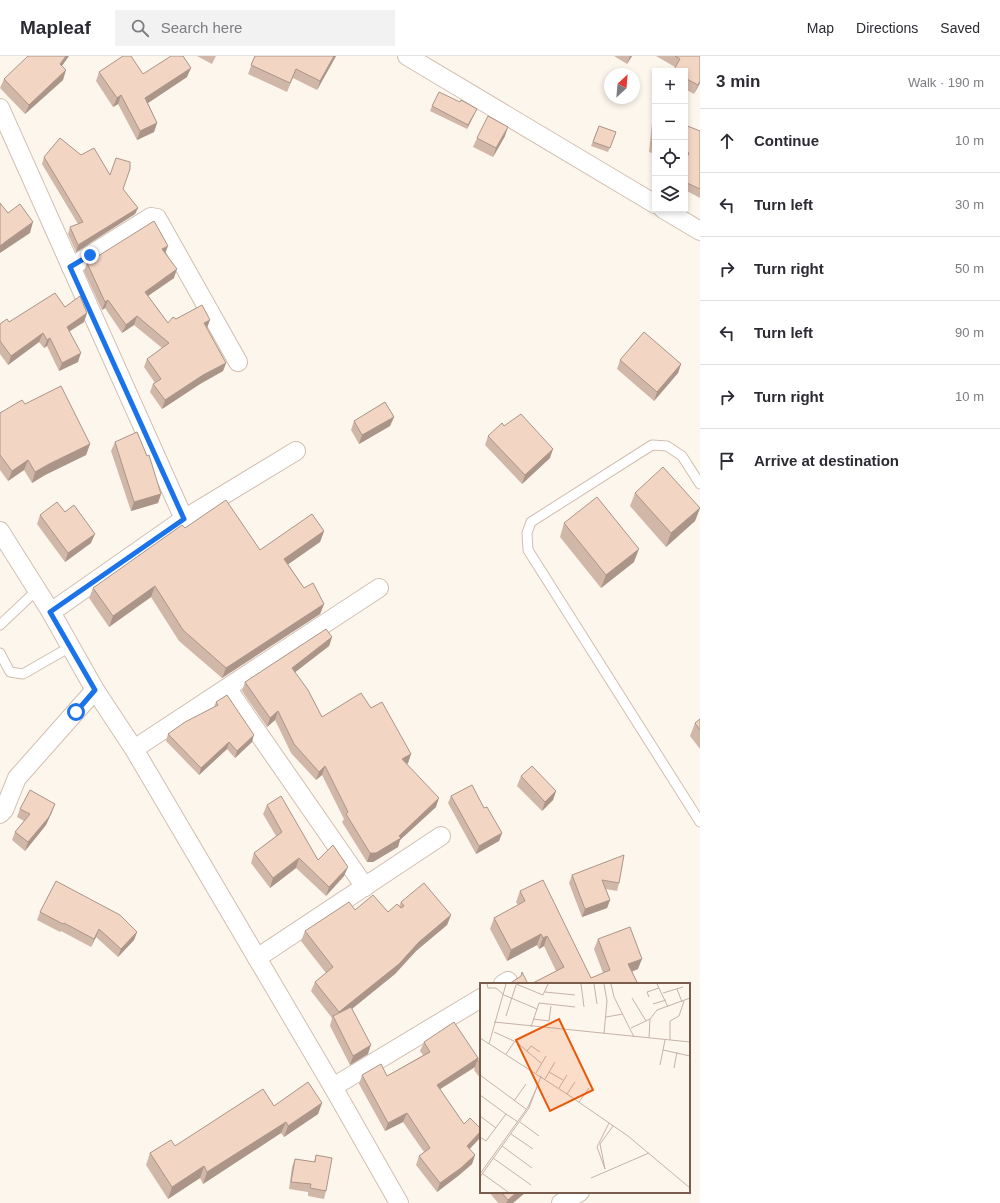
<!DOCTYPE html>
<html lang="en">
<head>
<meta charset="utf-8">
<style>
	body { margin:0; font-family:Arial,sans-serif; background:#f2f2f3; color:#2b2b33 }
	.controls { position:absolute; right:12px; top:12px; display:grid; overflow:hidden; border-radius:0px; box-shadow:0 2px 6px #0003 }
	.controls button { width:36px; height:36px; display:grid; place-items:center; padding:0; border:0; border-bottom:1px solid #e1e1e2; background:#fff; color:#2b2b33; font:20px sans-serif }
	.compass { position:absolute; left:604px; top:12px; width:36px; height:36px; border-radius:50%; background:#fff; box-shadow:0 2px 6px #0003; rotate:26deg }
	.stop { position:absolute; width:12px; height:12px; margin:-9px; border:3px solid #1a73e8; border-radius:50%; background:#fff }
	.stop.end { background:#1a73e8; border-color:#fff; box-shadow:0 1px 4px #0008 }
	.list { margin:0; padding:0; list-style:none }
	h2 { display:flex; justify-content:space-between; align-items:center; height:52px; margin:0; padding:0 16px; font-size:17px }
	h2 small { font-size:13px; font-weight:400; color:#7c7c81 }
	.list li { display:grid; grid-template-columns:26px 1fr auto; gap:12px; align-items:center; box-sizing:border-box; height:64px; padding:0 16px; border-top:1px solid #e1e1e2 }
	.list b { display:block; font-size:15px; white-space:nowrap }
	.list em { font-size:13px; font-style:normal; color:#7c7c81 }
	.icon { flex:none; width:22px; height:22px; fill:none; stroke:currentColor; stroke-width:2; stroke-linecap:round; stroke-linejoin:round }
	.map { position:relative; flex:none; width:700px; height:1147px; overflow:hidden }
	header { display:flex; align-items:center; gap:24px; box-sizing:border-box; height:56px; padding:0 20px; background:#fff; border-bottom:1px solid #e1e1e2 }
	header strong { font-size:19px }
	nav { display:flex; gap:22px; margin-inline-start:auto; font-size:14px }
	.search { width:280px; height:36px; background:#f2f2f3; display:flex; align-items:center; gap:10px; box-sizing:border-box; padding:0 14px; border-radius:0px; color:#7c7c81; font-size:15px }
	main { display:flex }
	aside { flex:1; background:#fff }
	.map>svg:first-child { display:block }
	.lines { fill:none; stroke-linecap:round; stroke-linejoin:round }
	.service-casing { stroke:#d1beb0; stroke-width:11 }
	.minor-casing { stroke:#d1beb0; stroke-width:20 }
	.service { stroke:#fff; stroke-width:9 }
	.minor { stroke:#fff; stroke-width:18 }
	.wall { fill:#d1b7a8 }
	.shaded-wall { fill:#aa9588 }
	.building { fill:#f3d5c3; stroke:#aa9588 }
	.route { stroke:#1a73e8; stroke-width:5 }
	.inset-road { fill:none; stroke:#c5b3a7; stroke-width:1 }
	.view { fill:#e8590c; fill-opacity:0.15; stroke:#e8590c; stroke-width:2 }
	.inset-edge { fill:none; stroke:#7a5c4d; stroke-width:2 }
</style>
</head>
<body>
<header>
<strong>Mapleaf</strong>
<div class="search"><svg class="icon" aria-label="search" viewBox="0 0 24 24"><circle cx="10" cy="10" r="6"/><path d="M15 15l6 6"/></svg>Search here</div>
<nav><a>Map</a><a>Directions</a><a>Saved</a></nav>
</header>
<main>
<div class="map">
<svg width="700" height="1147" viewBox="0 0 700 1147">
	<rect width="100%" height="100%" fill="#fdf6ec"/>
	<g class="lines">
		<defs>
			<g id="service">
				<polyline points="700,428 682,400 667,390 652,389 531,466 527,477 528,494 700,766"/>
				<polyline points="0,569 37,534"/>
				<polyline points="0,597 10,616 23,618 70,591"/>
			</g>
			<g id="minor">
				<polyline points="407,0 655,148"/>
				<polyline points="0,52 184,463"/>
				<polyline points="663,153 700,175"/>
				<polyline points="71,211 151,161 157,162 238,306"/>
				<polyline points="0,475 51,556 95,634 134,693 333,1031 399,1147"/>
				<polyline points="51,556 184,463 296,395"/>
				<polyline points="227,632 365,831"/>
				<polyline points="134,693 379,532"/>
				<polyline points="0,758 4,754 17,722 95,634"/>
				<polyline points="257,902 441,780"/>
				<polyline points="503,928 508,925"/>
				<polyline points="333,1031 481,942"/>
				<polyline points="561,1147 580,1136"/>
			</g>
		</defs>
		<use href="#service" class="service-casing"/>
		<use href="#minor" class="minor-casing"/>
		<use href="#service" class="service"/>
		<use href="#minor" class="minor"/>
	</g>
	<g class="wall">
		<polygon points="197,0 216,0 212,8"/>
		<polygon points="255,0 336,0 317,34 293,22 287,36 248,18"/>
		<polygon points="614,0 632,0 627,8"/>
		<polygon points="656,0 700,0 700,27 694,38 685,33 685,15 675,11"/>
		<polygon points="62,10 63,24 25,58 0,32 4,23"/>
		<polygon points="99,16 143,18 187,21 148,47 157,67 154,76 137,84 118,48 113,51 96,25"/>
		<polygon points="432,50 475,57 467,73 430,55"/>
		<polygon points="655,52 655,98 649,96 653,57"/>
		<polygon points="685,69 700,75 700,142 685,134"/>
		<polygon points="599,70 616,76 608,96 591,90"/>
		<polygon points="505,80 493,101 473,91 477,82"/>
		<polygon points="81,99 110,119 123,133 138,152 135,158 76,196 68,178 70,171 78,168 42,108 44,101"/>
		<polygon points="165,197 174,222 148,240 168,267 176,263 207,272 226,307 223,315 200,328 162,353 150,336 153,328 155,327 144,311 147,303 162,292 134,269 122,277 105,252 102,254 84,215 87,207"/>
		<polygon points="65,251 87,257 84,266 69,275 78,306 59,315 47,290 44,292 39,286 8,309 0,298 0,268 9,266"/>
		<polygon points="620,304 681,308 678,317 654,345 617,313"/>
		<polygon points="25,348 90,388 86,399 45,419 32,427 24,414 8,425 0,414 0,357"/>
		<polygon points="394,361 390,370 359,388 351,374 354,365"/>
		<polygon points="504,370 550,402 522,428 485,389 488,380"/>
		<polygon points="115,386 161,438 158,447 131,455 111,395"/>
		<polygon points="635,437 700,452 695,465 666,491 630,450"/>
		<polygon points="65,456 91,487 65,506 37,468 40,459"/>
		<polygon points="564,467 634,506 601,532 560,481"/>
		<polygon points="185,472 260,494 324,475 320,486 288,508 304,532 324,548 320,558 222,622 179,585 151,541 109,571 89,542 93,532"/>
		<polygon points="332,581 329,590 295,616 322,661 371,652 411,698 408,707 407,708 436,751 400,784 398,791 373,806 367,806 342,766 344,763 322,719 316,724 291,697 275,664 267,671 242,635 245,626"/>
		<polygon points="216,646 252,686 235,702 227,693 199,719 166,685 168,678 214,651"/>
		<polygon points="700,663 700,693 690,680 695,667"/>
		<polygon points="521,720 556,735 553,744 542,755 517,730"/>
		<polygon points="451,740 484,752 502,777 499,785 476,798 448,747"/>
		<polygon points="267,749 318,804 344,820 326,840 296,812 270,832 251,807 254,797 276,780 263,758"/>
		<polygon points="20,753 52,756 46,769 25,795 12,784 15,776 24,765 17,761"/>
		<polygon points="572,819 619,827 617,835 606,833 610,844 607,852 582,861 569,827"/>
		<polygon points="520,835 591,922 603,917 594,893 598,883 638,913 632,916 638,928 531,928 556,915 544,890 539,893 537,889 507,905 490,873 494,862 518,849 516,846"/>
		<polygon points="401,846 451,859 447,869 416,895 395,918 352,952 368,998 350,1009 330,970 332,962 311,935 315,926 326,917 301,885 305,875 388,856 399,850"/>
		<polygon points="40,856 137,876 134,884 118,901 96,881 91,891 61,875 60,876 37,864"/>
		<polygon points="424,986 478,1003 481,1001 481,1023 474,1014 475,1011 440,1033 464,1068 481,1073 481,1078 479,1083 469,1093 475,1099 472,1108 458,1120 437,1136 416,1109 419,1100 424,1096 403,1066 385,1075 359,1028 362,1019 387,1020 423,999 420,995"/>
		<polygon points="322,1047 318,1058 284,1081 281,1077 203,1128 200,1122 168,1143 146,1109 150,1097 175,1090 274,1050"/>
		<polygon points="316,1099 326,1135 324,1143 308,1140 308,1136 289,1133 292,1111 295,1103 314,1106"/>
		<polygon points="489,1136 526,1136 513,1147 498,1147"/>
	</g>
	<g class="shaded-wall">
		<polygon points="66,0 69,0 57,17 60,8"/>
		<polygon points="334,0 336,0 317,34 320,25"/>
		<polygon points="630,0 632,0 627,8"/>
		<polygon points="191,12 187,21 142,51 145,42"/>
		<polygon points="66,14 63,24 25,58 29,49"/>
		<polygon points="700,25 700,27 694,38 698,29"/>
		<polygon points="121,39 118,48 113,51 117,42"/>
		<polygon points="477,53 467,73 468,69"/>
		<polygon points="157,67 154,76 137,84 140,75"/>
		<polygon points="508,71 505,80 493,101 496,92"/>
		<polygon points="138,152 135,158 76,196 78,189"/>
		<polygon points="33,166 30,177 0,197 0,190 5,186"/>
		<polygon points="168,190 165,198 162,193"/>
		<polygon points="177,213 174,222 142,244 145,236"/>
		<polygon points="108,244 105,252 102,254 105,246"/>
		<polygon points="87,257 84,266 64,279 67,271"/>
		<polygon points="137,260 134,269 122,277 126,269"/>
		<polygon points="210,264 207,272 204,267"/>
		<polygon points="43,277 39,286 8,309 11,300"/>
		<polygon points="50,282 47,290 44,292 47,284"/>
		<polygon points="81,297 78,306 59,315 62,307"/>
		<polygon points="226,307 223,315 200,328 162,353 165,344 203,319"/>
		<polygon points="681,308 678,317 654,345 657,336"/>
		<polygon points="394,361 390,370 359,388 362,379"/>
		<polygon points="90,388 86,399 45,419 32,427 35,416 49,408"/>
		<polygon points="553,393 550,402 522,428 525,419"/>
		<polygon points="28,404 24,414 8,425 12,415"/>
		<polygon points="161,438 158,447 131,455 134,446"/>
		<polygon points="700,452 695,465 666,491 671,477"/>
		<polygon points="324,475 320,486 280,514 284,503"/>
		<polygon points="95,478 91,487 65,506 68,497"/>
		<polygon points="639,493 634,506 601,532 606,519"/>
		<polygon points="155,530 151,541 109,571 113,560"/>
		<polygon points="324,548 320,558 222,622 226,612"/>
		<polygon points="332,581 329,590 289,621 292,612"/>
		<polygon points="278,655 275,664 267,671 270,662"/>
		<polygon points="254,679 252,686 235,702 237,695"/>
		<polygon points="229,686 227,693 199,719 201,712"/>
		<polygon points="411,698 408,707 399,712 402,703"/>
		<polygon points="325,710 322,719 316,724 319,716"/>
		<polygon points="556,735 553,744 542,755 545,746"/>
		<polygon points="439,742 436,751 400,784 398,791 373,806 367,806 370,797 399,780"/>
		<polygon points="55,748 52,756 46,769 25,795 28,786"/>
		<polygon points="502,777 499,785 476,798 479,790"/>
		<polygon points="299,802 296,812 270,832 273,822"/>
		<polygon points="348,811 344,820 326,840 329,831"/>
		<polygon points="610,844 607,852 582,861 585,853"/>
		<polygon points="451,859 447,869 416,895 395,918 336,966 339,956 419,886"/>
		<polygon points="99,873 96,881 91,891 94,883"/>
		<polygon points="137,876 134,884 118,901 121,893"/>
		<polygon points="541,878 537,889 507,905 511,894"/>
		<polygon points="547,880 544,890 539,893 543,882"/>
		<polygon points="642,903 638,913 624,918 628,908"/>
		<polygon points="371,989 368,998 350,1009 353,1000"/>
		<polygon points="478,1002 475,1011 434,1037 437,1029"/>
		<polygon points="322,1047 318,1058 284,1081 288,1070"/>
		<polygon points="407,1057 403,1066 385,1075 388,1067"/>
		<polygon points="286,1066 281,1077 203,1128 207,1116"/>
		<polygon points="481,1075 481,1078 479,1083 464,1099 467,1090"/>
		<polygon points="475,1099 472,1108 458,1120 437,1136 440,1127"/>
		<polygon points="204,1110 200,1122 168,1143 172,1131"/>
		<polygon points="517,1136 526,1136 513,1147 506,1147 508,1144"/>
	</g>
	<g class="building">
		<polygon points="28,0 66,0 60,8 66,14 29,49 4,23"/>
		<polygon points="123,0 131,0 143,18 171,0 183,0 191,12 145,42 157,67 140,75 121,39 117,42 99,16"/>
		<polygon points="255,0 334,0 320,25 296,13 290,27 251,9"/>
		<polygon points="675,0 700,0 700,25 698,29 685,22 685,15 673,15 680,3"/>
		<polygon points="439,36 460,46 461,44 477,53 468,69 432,50"/>
		<polygon points="655,56 655,90 652,89"/>
		<polygon points="488,60 508,71 496,92 477,82"/>
		<polygon points="685,69 700,75 700,133 685,126 685,105 689,97 685,96"/>
		<polygon points="599,70 616,76 610,92 593,86"/>
		<polygon points="60,82 81,99 94,92 110,119 116,102 130,106 130,113 123,133 138,152 78,189 70,171 83,166 44,101"/>
		<polygon points="0,147 8,157 20,148 33,166 5,186 0,190"/>
		<polygon points="154,165 168,190 162,193 177,213 145,236 168,267 173,261 176,263 202,249 210,264 204,267 226,307 203,319 165,344 153,328 161,323 147,303 169,287 137,260 126,269 108,244 105,246 87,207"/>
		<polygon points="55,237 65,251 80,240 87,257 67,271 81,297 62,307 50,282 47,284 43,277 11,300 0,285 0,268 7,263 9,266"/>
		<polygon points="644,276 681,308 657,336 620,304"/>
		<polygon points="61,330 90,388 49,408 35,416 28,404 12,415 0,399 0,357 22,344 25,348"/>
		<polygon points="385,346 394,361 362,379 354,365"/>
		<polygon points="521,358 553,393 525,419 488,380 502,367 504,370"/>
		<polygon points="137,376 147,400 149,399 161,438 134,446 115,386"/>
		<polygon points="663,411 700,452 671,477 635,437"/>
		<polygon points="597,441 639,493 606,519 564,467"/>
		<polygon points="226,444 260,494 312,458 324,475 284,503 304,532 313,527 324,548 226,612 183,574 155,530 113,560 93,532 182,469 185,472"/>
		<polygon points="57,446 65,456 74,449 95,478 68,497 40,459"/>
		<polygon points="326,573 332,581 292,612 308,634 322,661 361,637 371,652 382,646 411,698 402,703 439,742 399,780 401,782 376,797 370,797 346,758 348,756 325,710 319,716 294,688 278,655 270,662 245,626"/>
		<polygon points="227,639 254,679 237,695 229,686 201,712 168,678 185,666 218,649 216,646"/>
		<polygon points="700,663 700,674 695,667"/>
		<polygon points="532,710 556,735 545,746 521,720"/>
		<polygon points="472,729 484,752 487,751 502,777 479,790 451,740"/>
		<polygon points="30,734 55,748 49,761 28,786 15,776 30,758 20,753"/>
		<polygon points="281,740 318,804 333,789 348,811 329,831 299,802 273,822 254,797 282,776 267,749"/>
		<polygon points="624,799 619,827 602,824 610,844 585,853 572,819"/>
		<polygon points="543,824 591,922 610,914 598,883 630,871 642,903 628,908 638,928 531,928 564,911 547,880 543,882 541,878 511,894 494,862 525,845 520,835"/>
		<polygon points="56,825 120,859 137,876 121,893 99,873 94,883 64,867 63,868 40,856"/>
		<polygon points="424,827 451,859 419,886 399,908 339,956 315,926 333,911 305,875 349,846 355,854 373,839 388,856 397,848 401,852 404,850 401,846"/>
		<polygon points="522,916 528,928 499,928 502,927 507,928 512,926 521,920"/>
		<polygon points="351,951 371,989 353,1000 333,960"/>
		<polygon points="454,966 478,1002 437,1029 464,1068 470,1062 481,1073 481,1075 467,1090 475,1099 461,1112 440,1127 419,1100 430,1092 407,1057 388,1067 362,1019 381,1008 387,1020 430,996 424,986"/>
		<polygon points="481,1001 481,1008 477,1004"/>
		<polygon points="308,1026 322,1047 288,1070 286,1066 207,1116 204,1110 172,1131 150,1097 171,1084 175,1090 263,1033 274,1050"/>
		<polygon points="316,1099 332,1102 326,1135 310,1132 311,1128 291,1126 295,1103 315,1106"/>
		<polygon points="501,1136 517,1136 508,1144"/>
	</g>
	<g class="lines">
		<polyline class="route" points="76,656 95,634 50,556 184,463 70,211 90,199"/>
	</g>
	<g transform="translate(480 927)">
		<rect width="210" height="210" fill="#fdf6ec"/>
		<path class="inset-road" d="M 7,1 L 8,5 L 16,5 L 24,12 L 57,26 L 51,44M 36,1 L 63,12 L 68,1M 101,1 L 104,24M 114,1 L 117,21M 131,1 L 134,14 L 154,54M 177,1 L 188,24M 197,6 L 202,19M 65,9 L 95,12M 183,10 L 203,4M 169,14 L 167,9 L 179,5M 152,15 L 166,38M 173,21 L 186,17M 57,26 L 59,20 L 95,24M 26,33 L 36,2M 126,34 L 143,31M 53,36 L 69,38 L 71,23M 14,39 L 210,59M 151,45 L 170,36 L 177,27 L 210,15M 14,49 L 34,58M 124,51 L 127,18 L 124,1M 0,55 L 87,111 L 148,153 L 210,205M 169,55 L 170,36M 190,57 L 190,38 L 199,33 L 204,18M 9,61 L 26,1M 183,67 L 210,73M 47,68 L 51,63 L 60,69M 26,71 L 35,58 L 61,80M 180,82 L 185,57M 194,85 L 197,69M 69,89 L 83,97M 56,90 L 66,73M 0,92 L 46,126M 65,96 L 75,79M 79,105 L 87,92M 87,111 L 95,99M 0,112 L 26,131M 34,118 L 46,101M 99,119 L 109,105M 0,133 L 16,145M 40,139 L 59,153M 31,151 L 53,166M 0,154 L 6,158 L 26,131 L 38,139M 22,163 L 52,185M 13,175 L 51,202M 125,186 L 120,161 L 133,143M 125,186 L 117,164 L 129,140M 0,191 L 48,124 L 58,102M 3,191 L 28,209M 0,194 L 49,125 L 61,93M 111,195 L 169,170"/>
		<path class="view" d="M 79,36 L 113,107 L 70,128 L 36,57 Z"/>
		<rect width="210" height="210" class="inset-edge"/>
	</g>
</svg>
<div class="controls">
<button>+</button>
<button>−</button>
<button><svg class="icon" aria-label="locate" viewBox="0 0 24 24"><circle cx="12" cy="12" r="6"/><path d="M12 2v4M12 18v4M2 12h4M18 12h4"/></svg></button>
<button><svg class="icon" aria-label="layers" viewBox="0 0 24 24"><path d="M12 4l9 5-9 5-9-5zM3 14l9 5 9-5"/></svg></button>
</div>
<svg class="compass" viewBox="-18 -18 36 36"><path d="M0-13l5 13h-10z" fill="#e53935"/><path d="M0 13l5-13h-10z" fill="#7c7c81"/></svg>
<div class="stop" style="left:76px;top:656px"></div>
<div class="stop end" style="left:90px;top:199px"></div>
</div>
<aside>
<h2>3 min<small>Walk · 190 m</small></h2>
<ul class="list">
<li><svg class="icon" aria-label="ahead" viewBox="0 0 24 24"><path d="M12 20V5M6 11l6-6 6 6"/></svg><div><b>Continue</b></div><em>10 m</em></li>
<li><svg class="icon" aria-label="left" viewBox="0 0 24 24"><path d="M17 20v-9H6M10 6l-5 5 5 5"/></svg><div><b>Turn left</b></div><em>30 m</em></li>
<li><svg class="icon" aria-label="right" viewBox="0 0 24 24"><path d="M7 20v-9h11M14 6l5 5-5 5"/></svg><div><b>Turn right</b></div><em>50 m</em></li>
<li><svg class="icon" aria-label="left" viewBox="0 0 24 24"><path d="M17 20v-9H6M10 6l-5 5 5 5"/></svg><div><b>Turn left</b></div><em>90 m</em></li>
<li><svg class="icon" aria-label="right" viewBox="0 0 24 24"><path d="M7 20v-9h11M14 6l5 5-5 5"/></svg><div><b>Turn right</b></div><em>10 m</em></li>
<li><svg class="icon" aria-label="arrive" viewBox="0 0 24 24"><path d="M6 21V4h12l-3 4 3 4H6"/></svg><div><b>Arrive at destination</b></div></li>
</ul>
</aside>
</main>
</body>
</html>
